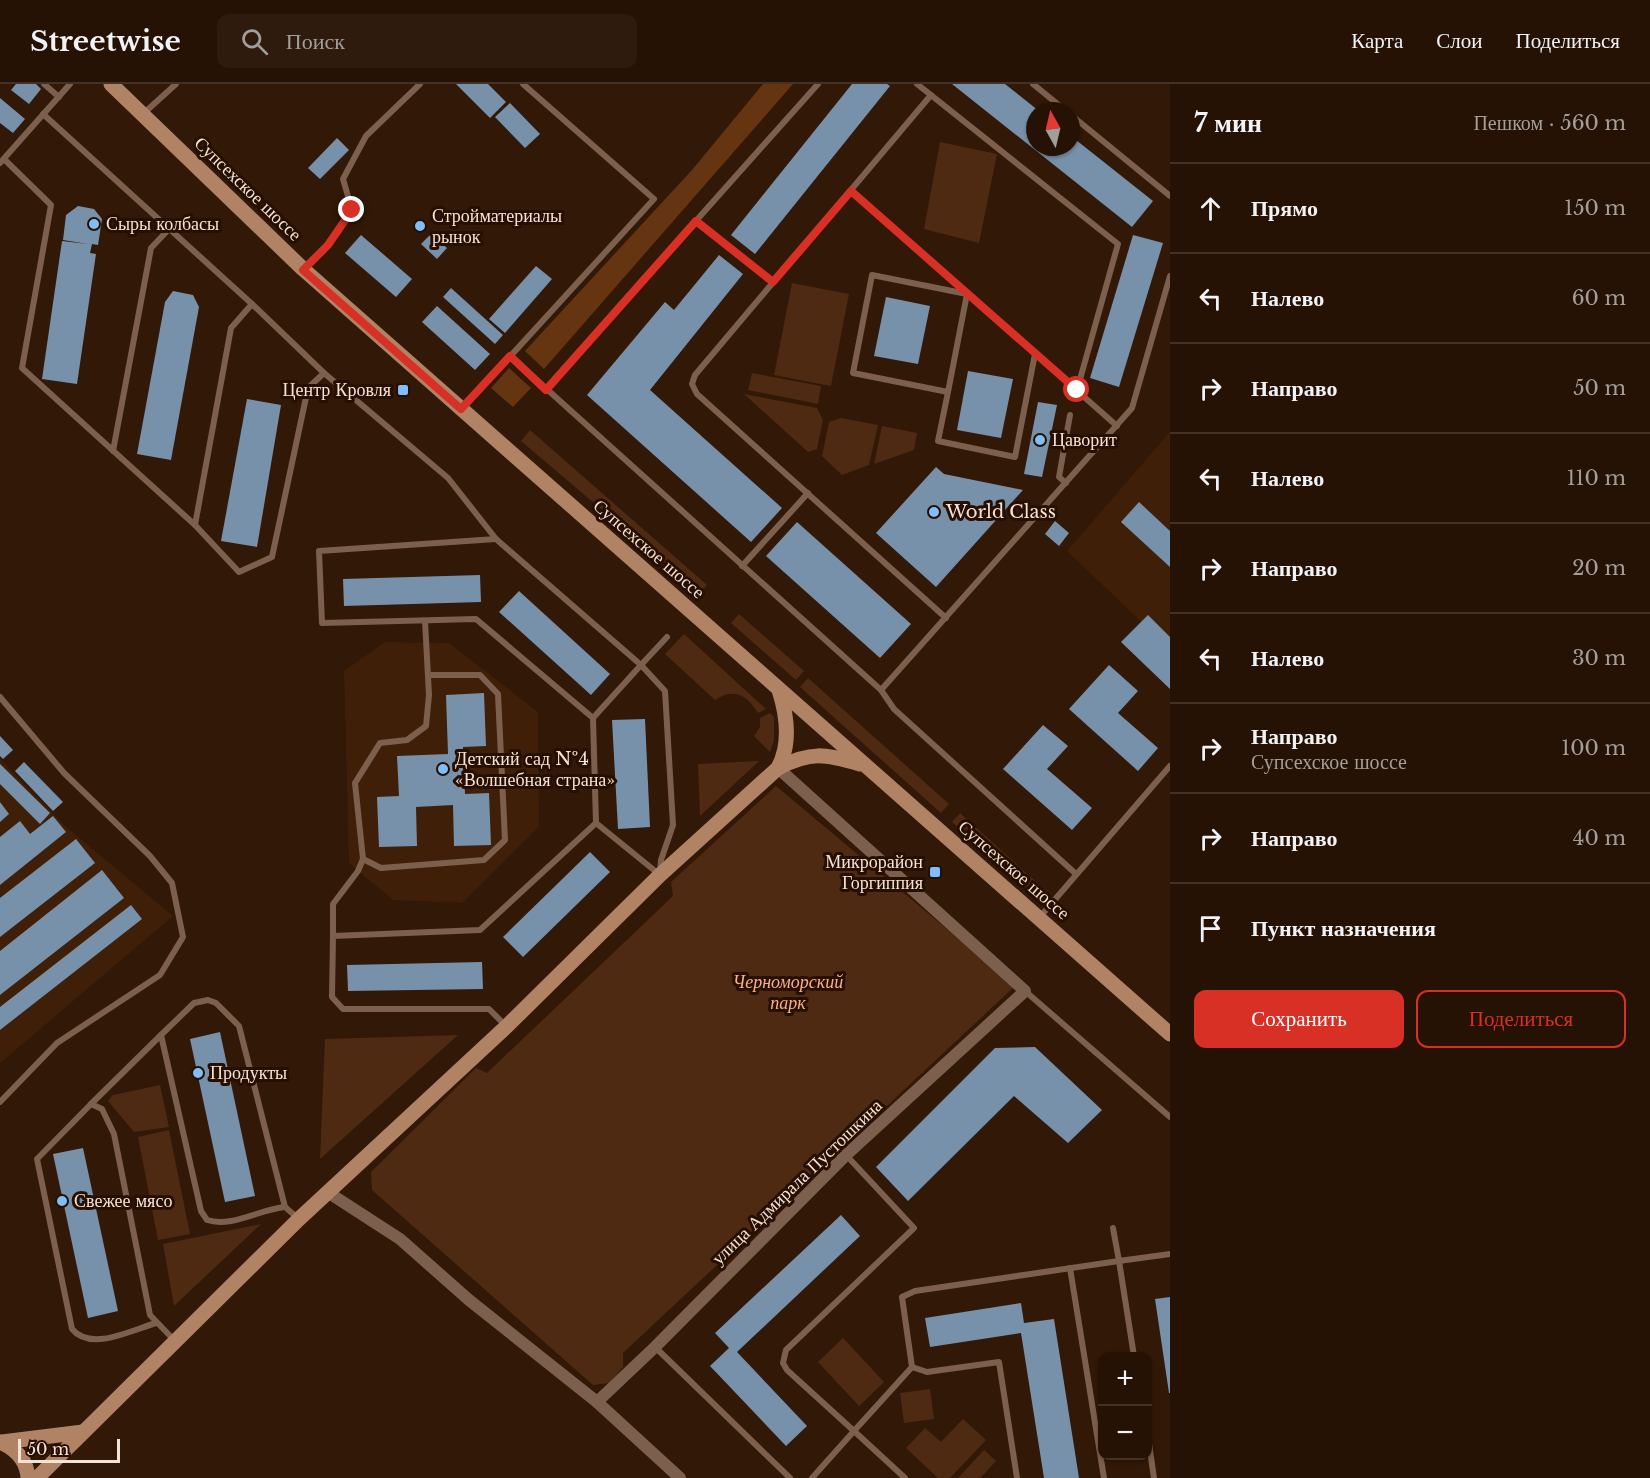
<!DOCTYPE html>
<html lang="ru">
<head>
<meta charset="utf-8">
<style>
	body { margin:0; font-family:"Libre Baskerville",serif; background:#2e1b0e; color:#f1f3f6 }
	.controls { position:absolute; right:18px; bottom:18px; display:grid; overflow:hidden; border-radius:12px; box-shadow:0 2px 4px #0004 }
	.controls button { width:54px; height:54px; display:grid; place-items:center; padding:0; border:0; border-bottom:2px solid #423226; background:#261204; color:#f1f3f6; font:30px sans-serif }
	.compass { position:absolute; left:1026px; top:18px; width:54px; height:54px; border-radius:50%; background:#261204; box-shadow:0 2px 4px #0004; rotate:352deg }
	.scale { position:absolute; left:18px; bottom:15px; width:102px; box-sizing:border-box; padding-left:6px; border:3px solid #f5e2d7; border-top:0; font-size:16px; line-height:21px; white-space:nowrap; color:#f5e2d7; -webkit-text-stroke:4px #270f00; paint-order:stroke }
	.stop { position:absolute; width:18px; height:18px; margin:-14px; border:4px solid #d93025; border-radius:50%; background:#fff }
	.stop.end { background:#d93025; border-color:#fff; box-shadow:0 2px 6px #0008 }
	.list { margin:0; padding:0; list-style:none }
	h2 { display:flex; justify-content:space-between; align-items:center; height:78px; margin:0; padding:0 24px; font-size:26px }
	h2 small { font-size:20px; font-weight:400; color:#a49e9a }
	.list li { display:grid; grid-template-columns:39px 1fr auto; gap:18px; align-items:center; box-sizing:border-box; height:90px; padding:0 24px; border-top:2px solid #423226 }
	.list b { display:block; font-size:22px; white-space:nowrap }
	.list p { margin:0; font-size:20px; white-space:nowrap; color:#a49e9a }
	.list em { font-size:20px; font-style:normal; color:#a49e9a }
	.actions { display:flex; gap:12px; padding:18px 24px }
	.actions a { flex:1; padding:14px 0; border:2px solid #d93025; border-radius:12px; text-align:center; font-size:21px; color:#d93025 }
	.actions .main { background:#d93025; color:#fff }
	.icon { flex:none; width:33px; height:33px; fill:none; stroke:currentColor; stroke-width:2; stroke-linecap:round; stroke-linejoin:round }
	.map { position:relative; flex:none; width:1170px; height:1394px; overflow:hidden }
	header { display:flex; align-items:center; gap:36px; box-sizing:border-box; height:84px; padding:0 30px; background:#261204; border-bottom:2px solid #423226 }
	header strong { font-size:28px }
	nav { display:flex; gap:33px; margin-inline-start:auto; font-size:21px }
	.search { width:420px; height:54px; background:#2e1b0e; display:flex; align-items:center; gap:15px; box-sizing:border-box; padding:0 21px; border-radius:12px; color:#a49e9a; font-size:22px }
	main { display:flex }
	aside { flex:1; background:#261204 }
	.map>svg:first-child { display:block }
	.built { fill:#3f1f08 }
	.green { fill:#4e2a12 }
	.forest { fill:#653511 }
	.building { fill:#7791ab }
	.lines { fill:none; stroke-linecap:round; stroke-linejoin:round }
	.lane { stroke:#7c5f4d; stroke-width:6 }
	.street { stroke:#7c5f4d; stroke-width:12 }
	.secondary { stroke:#b18365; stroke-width:15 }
	.route { stroke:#d93025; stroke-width:8 }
	.poi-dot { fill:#80bdfa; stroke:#270f00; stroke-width:2 }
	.labels { text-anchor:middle; stroke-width:6; stroke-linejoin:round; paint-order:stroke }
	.street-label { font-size:18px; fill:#f5e2d7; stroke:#270f00 }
	.poi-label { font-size:18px; fill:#f5e2d7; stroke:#270f00; text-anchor:start }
	.park-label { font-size:18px; font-style:italic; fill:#fbb081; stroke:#270f00 }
</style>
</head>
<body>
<header>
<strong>Streetwise</strong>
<div class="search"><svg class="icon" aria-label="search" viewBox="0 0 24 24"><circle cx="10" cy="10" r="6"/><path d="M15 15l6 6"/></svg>Поиск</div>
<nav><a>Карта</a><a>Слои</a><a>Поделиться</a></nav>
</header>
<main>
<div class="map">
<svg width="1170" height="1394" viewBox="0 0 1170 1394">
	<rect width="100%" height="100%" fill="#321806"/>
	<g class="built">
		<polygon points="1170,348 1170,565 1067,467"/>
		<polygon points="385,558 449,559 538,628 539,743 462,819 393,816 349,779 344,587"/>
		<polygon points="0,675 65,742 173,832 0,979"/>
	</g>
	<g class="green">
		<polygon points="940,58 997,70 979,159 924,145"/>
		<polygon points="792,199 849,210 831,302 774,291"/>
		<polygon points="752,289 821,302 818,320 748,306"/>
		<polygon points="744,310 817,324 823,336 817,365 808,368"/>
		<polygon points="841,334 878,341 869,381 842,391 822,372 829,338"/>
		<polygon points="882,342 917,349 914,366 874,380"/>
		<polygon points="530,346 707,501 700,509 521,357"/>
		<polygon points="739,530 804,587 796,596 731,539"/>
		<path d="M 684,550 L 766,625 L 758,629 C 747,612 735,603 715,616 L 665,570 Z"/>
		<polygon points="808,594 949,720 941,729 800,603"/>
		<polygon points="770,629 774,633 774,656 770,668 754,652 760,643 760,634"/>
		<polygon points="759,677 700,732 698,680"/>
		<polygon points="776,702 1015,902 623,1269 623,1283 609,1299 593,1301 372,1106 371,1088 476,984 487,989 673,812 671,798"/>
		<polygon points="960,729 1046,807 1035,813 952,738"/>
		<polygon points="458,951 320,1075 325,955"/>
		<polygon points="160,1001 169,1043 134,1048 108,1017 113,1011"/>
		<polygon points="169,1046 190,1150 158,1156 138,1053"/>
		<polygon points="261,1140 174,1222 163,1160"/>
		<polygon points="843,1254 884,1298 859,1322 818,1278"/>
		<polygon points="930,1305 934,1335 904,1339 900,1309"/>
		<polygon points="963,1335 986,1356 950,1394 938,1394 906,1364 925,1344 941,1358"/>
		<polygon points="984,1366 996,1377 980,1394 958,1394"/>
	</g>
	<g class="forest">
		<polygon points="763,0 793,0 544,285 525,267 692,86"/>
		<polygon points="509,284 531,304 513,323 491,304"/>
	</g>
	<g class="building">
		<polygon points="16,0 36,0 41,5 29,20 11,6"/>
		<polygon points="456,0 488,0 506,18 490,34"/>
		<polygon points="852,0 887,0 890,2 755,170 731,151"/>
		<polygon points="952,0 1005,0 1039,27 1035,27 1035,63 1071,63 1071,52 1153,117 1132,143"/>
		<polygon points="0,14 25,35 13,49 0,39"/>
		<polygon points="510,19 540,50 525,64 495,33"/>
		<polygon points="337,54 349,66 320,95 308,84"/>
		<polygon points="78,122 94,125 102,135 98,161 92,160 90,169 96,170 77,300 42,295 62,157 88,160 63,156 66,131"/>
		<polygon points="431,150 447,164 437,175 421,160"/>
		<polygon points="361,151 412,195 396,213 345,169"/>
		<polygon points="1133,151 1163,159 1119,303 1090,294"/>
		<polygon points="719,171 743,190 650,306 782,424 751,458 587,311 665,218 674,226"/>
		<polygon points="536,182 552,195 505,249 489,235"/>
		<polygon points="451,204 503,251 495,260 443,213"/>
		<polygon points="173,207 193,211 199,223 171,376 137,370 165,218"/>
		<polygon points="886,213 930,222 918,280 874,272"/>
		<polygon points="437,222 490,270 475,286 422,238"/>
		<polygon points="968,287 1013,295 1001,354 957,346"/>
		<polygon points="247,315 281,321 257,463 221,457"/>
		<polygon points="1038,318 1057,321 1042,393 1024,390"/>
		<polygon points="936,383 944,390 1023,406 936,503 876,449"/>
		<polygon points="1139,418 1170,447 1170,483 1121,438"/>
		<polygon points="1055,437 1069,449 1059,462 1045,450"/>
		<polygon points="797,438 911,540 880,574 766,472"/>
		<polygon points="480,491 481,518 344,522 343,495"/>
		<polygon points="519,507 610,590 591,611 499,528"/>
		<polygon points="1148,531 1170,553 1170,605 1121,558"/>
		<polygon points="1109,581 1138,607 1118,629 1158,664 1138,687 1069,625"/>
		<polygon points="484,609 486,662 463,663 465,710 489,709 491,761 454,762 453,721 416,723 417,762 379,763 377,713 399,712 397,672 448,670 446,611"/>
		<polygon points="645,635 650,743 618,745 612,636"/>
		<polygon points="1043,641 1068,662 1047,685 1092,724 1072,746 1003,685"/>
		<polygon points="0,652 13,666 3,675 0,672"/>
		<polygon points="24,678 63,718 53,727 15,687"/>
		<polygon points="0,680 50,729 40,740 0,700"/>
		<polygon points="0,718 9,730 0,738"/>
		<polygon points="53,732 66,748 0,801 0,753 20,737 30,750"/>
		<polygon points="76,755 95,779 0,853 0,814"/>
		<polygon points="590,768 610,788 523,873 503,853"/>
		<polygon points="102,786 124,814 0,911 0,867"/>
		<polygon points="131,821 142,835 0,946 0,923"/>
		<polygon points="482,878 483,905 348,907 347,881"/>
		<polygon points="220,948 255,1112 225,1118 190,955"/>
		<polygon points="1035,963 1102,1026 1068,1059 1014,1012 908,1117 876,1083 995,964"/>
		<polygon points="83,1064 118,1227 88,1234 53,1070"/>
		<polygon points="841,1131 860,1152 737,1268 807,1342 786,1362 710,1282 729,1264 715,1249"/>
		<polygon points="1170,1213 1170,1309 1169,1309 1155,1215"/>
		<polygon points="1021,1219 1024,1239 1054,1235 1079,1394 1044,1394 1021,1249 930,1263 925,1234"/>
	</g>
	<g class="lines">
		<g class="lane">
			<polyline points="44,0 59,13"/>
			<polyline points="917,0 1118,160 1077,306"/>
			<polyline points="1033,0 1066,27"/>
			<polyline points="931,11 695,291 692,300 697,310 946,534"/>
			<polyline points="144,29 176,0"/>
			<polyline points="43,30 252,220 324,289 448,394 496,455 641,581 593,634"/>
			<polyline points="1071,31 1170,112"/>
			<polyline points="4,75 51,121 22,284 195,441 231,244 252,220"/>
			<polyline points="0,79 70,0"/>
			<polyline points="851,107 1117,342"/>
			<polyline points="696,137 773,198"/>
			<polyline points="304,185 328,161 352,126 343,95 366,52 420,0"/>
			<polyline points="510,272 881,606 894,625 1076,790"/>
			<polyline points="546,305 818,0"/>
			<polyline points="948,308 967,210 872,191 853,289 948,308 938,357 1015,373 1035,270"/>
			<polyline points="462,325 654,115 523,0"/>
			<polyline points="113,367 151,164 169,145"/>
			<polyline points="1066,399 1059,393 1070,331"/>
			<polyline points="195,441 239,488 272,473 308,304 324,289"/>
			<polyline points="496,455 319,467 322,539 476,535 593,634 596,739 480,846 333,852 332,913 343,925 489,925 505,941"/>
			<polyline points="742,482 808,409"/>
			<polyline points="425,537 429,611 426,642 407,656 380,659 355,699 363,775 381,784 484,776 505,756 498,610 480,591 428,591"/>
			<polyline points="881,606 1132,324 1170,192"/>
			<polyline points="0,613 64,689 150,772 172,799 183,853 160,891 57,959 0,1018"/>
			<polyline points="596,739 660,791"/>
			<polyline points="660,788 661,776 673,741 665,607 641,581 667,553"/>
			<polyline points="1039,834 1170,682"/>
			<polyline points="333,852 333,820 358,787 363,775"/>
			<polyline points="1025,907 1170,1033"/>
			<polyline points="91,1020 161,951"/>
			<path d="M 285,1123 C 260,1125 232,1144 207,1136 L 201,1127 L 161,951 L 194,919 L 208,916 L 216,919 L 239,942 L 285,1123 L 299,1135"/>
			<polyline points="1070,1184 1104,1394"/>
			<path d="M 156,1239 C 132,1246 91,1268 72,1245 L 37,1075 L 91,1020 L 102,1025 L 114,1050 L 150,1231 L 174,1256"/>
			<polyline points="655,1263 790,1394"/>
			<polyline points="1134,1272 1119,1177 1170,1170"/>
			<polyline points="1148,1353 1154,1394"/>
			<polyline points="812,1394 854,1347 787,1286 783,1279 786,1266 914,1144 846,1071"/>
			<polyline points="905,1394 854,1347 912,1283"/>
			<polyline points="1017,1394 999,1278 927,1288 912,1283 902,1213 915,1207 1119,1177 1113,1144"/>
		</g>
		<g class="street">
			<polyline points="329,1109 400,1155 469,1216 597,1318 680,1394"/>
			<polyline points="597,1318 655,1263 846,1071 1025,907 778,684"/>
		</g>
		<g class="secondary">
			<polyline points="111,0 303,185 1170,950"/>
			<path d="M 778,684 C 811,667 825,670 860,680"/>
			<path d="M 0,1358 C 16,1365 27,1376 28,1394"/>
			<polyline points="2,1358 83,1348"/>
			<path d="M 37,1394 L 299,1135 L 507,942 L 660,791 L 778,684 C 791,660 787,631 779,606"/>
		</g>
	</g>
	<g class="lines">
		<polyline class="route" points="352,126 328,161 303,186 461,325 510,272 546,306 696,137 773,198 851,107 1077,306"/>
	</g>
	<g class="poi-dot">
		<circle cx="94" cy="140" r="6"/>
		<circle cx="420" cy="142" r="6"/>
		<rect x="397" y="300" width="12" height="12" rx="3"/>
		<circle cx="1040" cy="356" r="6"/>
		<circle cx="934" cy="428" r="6"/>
		<circle cx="443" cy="685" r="6"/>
		<rect x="929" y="782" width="12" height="12" rx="3"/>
		<circle cx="198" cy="989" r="6"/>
		<circle cx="62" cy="1117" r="6"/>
	</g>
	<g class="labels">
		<g class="street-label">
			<text transform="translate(248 105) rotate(44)" y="6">Супсехское шоссе</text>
			<text transform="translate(649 465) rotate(41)" y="6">Супсехское шоссе</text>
			<text transform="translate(1014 786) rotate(41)" y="6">Супсехское шоссе</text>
			<text transform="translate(797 1098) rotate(-44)" y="6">улица Адмирала Пустошкина</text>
		</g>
		<g class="poi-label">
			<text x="432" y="138">Стройматериалы<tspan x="432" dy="21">рынок</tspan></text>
			<text x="106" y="146">Сыры колбасы</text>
			<text x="391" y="312" text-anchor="end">Центр Кровля</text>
			<text x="1052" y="362">Цаворит</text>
			<text x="946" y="434">World Class</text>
			<text x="455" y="681">Детский сад №4<tspan x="455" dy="21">«Волшебная страна»</tspan></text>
			<text x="923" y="784" text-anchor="end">Микрорайон<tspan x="923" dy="21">Горгиппия</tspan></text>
			<text x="210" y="995">Продукты</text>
			<text x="74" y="1123">Свежее мясо</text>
		</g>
		<g class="park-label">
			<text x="788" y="904">Черноморский<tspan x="788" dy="21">парк</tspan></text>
		</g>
	</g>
</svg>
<div class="controls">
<button>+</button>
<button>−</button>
</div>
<svg class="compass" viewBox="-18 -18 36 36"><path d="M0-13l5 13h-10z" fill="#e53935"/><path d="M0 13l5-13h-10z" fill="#a49e9a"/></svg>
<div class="scale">50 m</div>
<div class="stop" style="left:1077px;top:306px"></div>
<div class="stop end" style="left:352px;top:126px"></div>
</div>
<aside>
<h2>7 мин<small>Пешком · 560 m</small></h2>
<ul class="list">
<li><svg class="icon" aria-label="ahead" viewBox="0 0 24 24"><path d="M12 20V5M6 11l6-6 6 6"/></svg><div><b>Прямо</b></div><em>150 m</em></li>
<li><svg class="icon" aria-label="left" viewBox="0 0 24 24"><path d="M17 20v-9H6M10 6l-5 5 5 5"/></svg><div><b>Налево</b></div><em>60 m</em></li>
<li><svg class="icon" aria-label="right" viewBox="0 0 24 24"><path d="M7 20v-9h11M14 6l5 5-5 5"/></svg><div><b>Направо</b></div><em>50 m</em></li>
<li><svg class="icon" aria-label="left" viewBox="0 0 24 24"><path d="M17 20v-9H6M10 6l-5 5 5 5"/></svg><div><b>Налево</b></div><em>110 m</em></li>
<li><svg class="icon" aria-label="right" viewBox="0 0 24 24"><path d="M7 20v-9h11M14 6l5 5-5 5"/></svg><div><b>Направо</b></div><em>20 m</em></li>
<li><svg class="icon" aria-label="left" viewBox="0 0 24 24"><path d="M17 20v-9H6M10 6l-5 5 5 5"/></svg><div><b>Налево</b></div><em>30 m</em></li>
<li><svg class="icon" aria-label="right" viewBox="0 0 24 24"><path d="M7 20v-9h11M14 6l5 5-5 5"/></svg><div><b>Направо</b><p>Супсехское шоссе</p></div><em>100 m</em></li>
<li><svg class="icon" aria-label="right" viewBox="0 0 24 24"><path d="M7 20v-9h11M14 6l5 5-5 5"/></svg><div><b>Направо</b></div><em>40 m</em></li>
<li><svg class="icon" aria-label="arrive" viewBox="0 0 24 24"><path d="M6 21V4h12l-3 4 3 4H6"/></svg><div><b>Пункт назначения</b></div></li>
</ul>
<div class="actions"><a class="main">Сохранить</a><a>Поделиться</a></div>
</aside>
</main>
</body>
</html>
